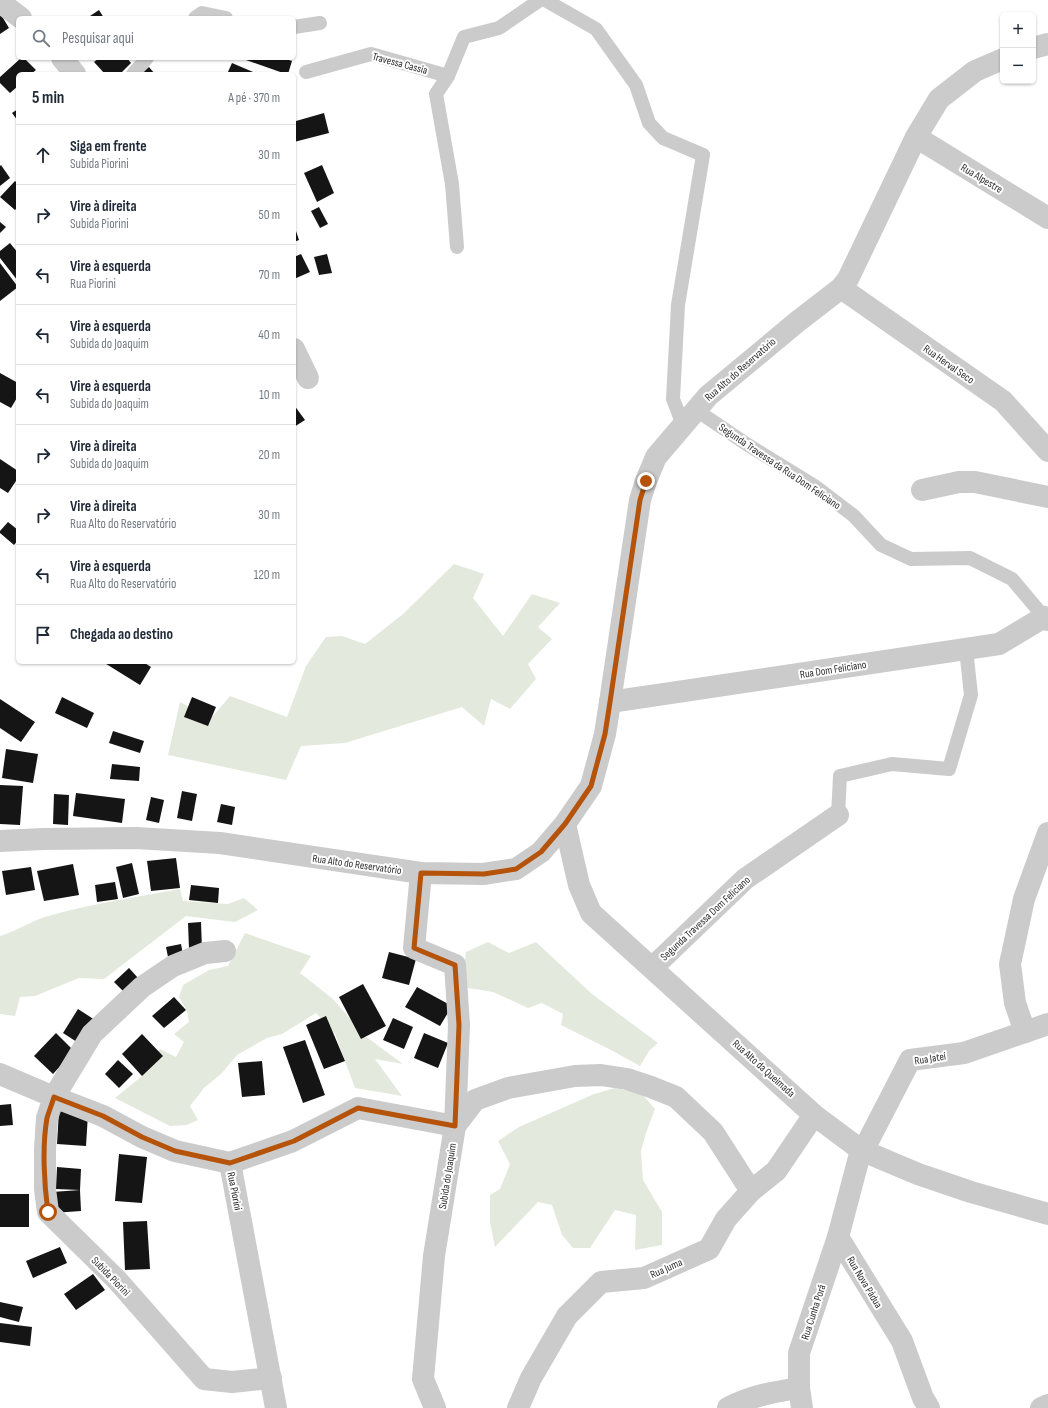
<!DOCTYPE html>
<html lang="pt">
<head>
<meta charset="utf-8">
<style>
	body { margin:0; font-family:"Sofia Sans Condensed",sans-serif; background:#f6f6f7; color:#1f2937 }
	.controls { position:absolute; right:12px; top:12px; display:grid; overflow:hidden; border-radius:6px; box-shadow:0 1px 3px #0004 }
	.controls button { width:36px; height:36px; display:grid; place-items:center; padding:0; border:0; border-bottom:1px solid #e0e1e3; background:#fff; color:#1f2937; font:20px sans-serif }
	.stop { position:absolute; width:12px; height:12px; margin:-9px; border:3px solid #b45309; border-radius:50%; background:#fff }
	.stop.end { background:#b45309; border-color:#fff; box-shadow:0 1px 4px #0008 }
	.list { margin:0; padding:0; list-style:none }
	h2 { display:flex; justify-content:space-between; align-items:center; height:52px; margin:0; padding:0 16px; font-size:17px }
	h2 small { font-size:13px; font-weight:400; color:#747a83 }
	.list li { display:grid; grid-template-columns:26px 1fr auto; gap:12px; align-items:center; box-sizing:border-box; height:60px; padding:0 16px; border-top:1px solid #e0e1e3 }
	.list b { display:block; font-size:15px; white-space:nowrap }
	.list p { margin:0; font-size:13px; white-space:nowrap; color:#747a83 }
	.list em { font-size:13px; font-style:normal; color:#747a83 }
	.icon { flex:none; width:22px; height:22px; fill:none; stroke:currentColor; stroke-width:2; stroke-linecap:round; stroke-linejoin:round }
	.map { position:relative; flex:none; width:1048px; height:1408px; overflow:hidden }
	.search { position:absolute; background:#fff; box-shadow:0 1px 3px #0004; left:16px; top:16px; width:280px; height:44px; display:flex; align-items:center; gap:10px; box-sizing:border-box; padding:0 14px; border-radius:6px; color:#747a83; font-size:15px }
	.panel { position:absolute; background:#fff; box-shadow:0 1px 3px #0004; left:16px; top:72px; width:280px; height:592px; border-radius:6px }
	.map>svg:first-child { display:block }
	.green { fill:#e3eadd }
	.building { fill:#151515 }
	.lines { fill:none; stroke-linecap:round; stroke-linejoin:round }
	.lane { stroke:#cbcbcb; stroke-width:14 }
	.street { stroke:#cbcbcb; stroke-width:22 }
	.route { stroke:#b45309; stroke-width:5 }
	.labels { text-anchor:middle; stroke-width:4; stroke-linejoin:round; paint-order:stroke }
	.street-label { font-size:11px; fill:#2e2e2e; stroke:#fff }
</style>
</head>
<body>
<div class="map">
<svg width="1048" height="1408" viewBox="0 0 1048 1408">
	<rect width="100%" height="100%" fill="#fff"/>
	<g class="green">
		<polygon points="454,564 484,574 473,598 503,636 532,594 560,603 538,627 552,639 528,664 536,679 510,709 491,699 484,726 462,707 345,743 301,746 286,780 168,755 180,702 198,712 213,716 230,696 287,717 306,666 326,637 342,636 365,644 403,614"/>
		<path d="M 180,889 L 183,901 L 228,904 L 244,898 L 258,910 L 235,922 L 186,916 L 104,979 L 79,978 L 35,996 L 20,997 L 15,1016 L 0,1014 L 0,936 C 17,931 31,921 48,916 C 91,904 136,897 180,889 Z"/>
		<polygon points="245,933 311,956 300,973 333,999 365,1036 403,1064 375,1059 402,1096 355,1088 335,1034 316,1013 282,1034 267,1038 237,1055 222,1073 204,1088 190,1106 198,1120 187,1125 170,1126 115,1098 142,1076 160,1049 176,1057 184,1042 174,1034 189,1022 187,1011 179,997 183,985 209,970 228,966"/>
		<polygon points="488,942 509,953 536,942 592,994 658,1043 649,1051 640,1066 611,1050 561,1025 563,1014 542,1003 528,1008 493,992 462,987 466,952"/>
		<polygon points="615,1088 642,1094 655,1109 646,1133 641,1151 643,1180 662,1212 662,1245 635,1250 636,1215 615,1210 590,1248 573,1248 562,1235 552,1205 538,1202 495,1247 490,1222 490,1195 500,1189 510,1164 498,1141 519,1127 594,1094"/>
	</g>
	<g class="building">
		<polygon points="99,10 104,18 87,18"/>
		<polygon points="0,13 9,28 0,34"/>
		<polygon points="21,58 24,58 36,70 31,74 18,74 18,86 10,93 0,83 0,77"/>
		<polygon points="99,58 127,58 131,63 120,74 105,74 94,62"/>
		<polygon points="244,58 283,58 292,61 288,74 286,74 243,59"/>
		<polygon points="232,63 258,74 227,74"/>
		<polygon points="149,67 155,74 141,74"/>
		<polygon points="18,109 18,121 12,113"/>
		<polygon points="324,113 329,133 294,142 294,114 296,121"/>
		<polygon points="1,165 10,178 0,186 0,166"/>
		<polygon points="322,165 334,193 317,202 304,173"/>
		<polygon points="15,181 18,184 18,207 15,210 0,197"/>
		<polygon points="319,207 328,224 320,228 311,211"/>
		<polygon points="0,222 6,227 0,233"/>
		<polygon points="294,225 299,240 294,242"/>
		<polygon points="10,243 18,253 18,281 0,258 0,251"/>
		<polygon points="301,254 310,272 294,279 294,257"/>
		<polygon points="327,254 332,273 319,275 314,257"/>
		<polygon points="0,263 18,287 0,301"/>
		<polygon points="0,373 18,383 18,396 11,408 0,402"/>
		<polygon points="294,405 305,420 294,427"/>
		<polygon points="0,459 18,471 18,478 8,493 0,488"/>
		<polygon points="8,522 18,530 18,540 14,545 0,533 0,531"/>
		<polygon points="103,662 143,662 151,667 140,685"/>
		<polygon points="62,697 94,713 87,728 55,713"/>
		<polygon points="192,697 216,707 208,726 184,717"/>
		<polygon points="0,699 35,722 21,742 0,728"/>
		<polygon points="113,731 144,741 140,753 109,743"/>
		<polygon points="6,749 38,754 33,783 2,778"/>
		<polygon points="112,764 140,767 139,781 110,779"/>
		<polygon points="0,785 23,786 20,825 0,824"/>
		<polygon points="182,791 197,794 192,821 177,818"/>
		<polygon points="76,793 125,799 122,823 73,816"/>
		<polygon points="54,794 69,795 68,825 53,824"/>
		<polygon points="151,797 164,800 159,823 146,820"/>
		<polygon points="221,804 235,807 232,825 217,822"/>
		<polygon points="176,858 180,888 151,891 147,861"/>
		<polygon points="132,863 139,894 123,898 116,867"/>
		<polygon points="73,864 79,895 44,901 37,871"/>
		<polygon points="31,867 35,890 6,895 2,871"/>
		<polygon points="115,882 118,899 97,902 95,885"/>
		<polygon points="191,885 219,888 218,903 189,900"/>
		<polygon points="201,922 202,949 189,949 188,923"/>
		<polygon points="181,944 184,960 169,962 166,947"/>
		<polygon points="389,952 416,959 409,985 382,978"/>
		<polygon points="129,968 139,979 124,992 114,982"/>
		<polygon points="363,984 386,1026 361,1039 339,997"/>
		<polygon points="417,987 452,1006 440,1026 405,1007"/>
		<polygon points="174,997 186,1010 164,1028 152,1016"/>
		<polygon points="78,1009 95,1020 80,1044 63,1033"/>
		<polygon points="326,1016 345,1061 324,1069 306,1025"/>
		<polygon points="393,1018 413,1027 404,1049 383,1040"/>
		<polygon points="56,1033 74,1051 53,1074 34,1056"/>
		<polygon points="424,1033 448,1043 438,1068 414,1058"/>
		<polygon points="142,1034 163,1056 142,1076 122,1054"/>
		<polygon points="305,1040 325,1095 303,1103 283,1047"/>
		<polygon points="118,1060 133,1074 119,1088 105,1074"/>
		<polygon points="262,1061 265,1095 242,1097 238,1063"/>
		<polygon points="11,1104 13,1125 0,1126 0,1105"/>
		<polygon points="59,1111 88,1114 86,1146 57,1144"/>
		<polygon points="119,1154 147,1157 142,1203 115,1201"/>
		<polygon points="57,1167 81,1169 80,1190 81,1211 53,1213 52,1192 80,1190 56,1189"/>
		<rect x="0" y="1194" width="29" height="33"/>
		<polygon points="147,1221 150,1269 125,1270 123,1222"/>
		<polygon points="60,1247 67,1263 33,1278 26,1261"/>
		<polygon points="93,1274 105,1290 76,1310 64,1294"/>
		<polygon points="0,1302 23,1307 19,1322 0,1317"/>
		<polygon points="0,1323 32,1327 30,1346 0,1342"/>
	</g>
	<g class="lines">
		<g class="lane">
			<polyline points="545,0 596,29 636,85 649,123 663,138 703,155 678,305 673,399 683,425"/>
			<polyline points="195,18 202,13 226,18"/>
			<polyline points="294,27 320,23"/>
			<polyline points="306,72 371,54 448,76"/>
			<polyline points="133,74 147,58"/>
			<polyline points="457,247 452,184 436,94 448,76 464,37 499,28 540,0"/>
			<polyline points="696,410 748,445 816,487 854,516 881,545 911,559 970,558 1012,579 1044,617"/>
			<polyline points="838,815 840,776 892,764 949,769 971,695 966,649"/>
		</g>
		<g class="street">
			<polyline points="0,2 21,18"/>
			<polyline points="1033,48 1048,44"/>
			<polyline points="62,58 75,74"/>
			<polyline points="916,137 1048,218"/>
			<polyline points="841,288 1003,401 1048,451"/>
			<polyline points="294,349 308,378"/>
			<polyline points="922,490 959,482 975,482 1048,497"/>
			<polyline points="610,702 999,644 1044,617 1048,620"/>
			<polyline points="565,824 579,885 591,913 814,1115 861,1150 918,1174 971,1192 1048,1214"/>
			<polyline points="0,841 43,839 136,838 220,843 421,873 483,874 516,869 541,852 565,824 591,786 605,734 610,702 640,500 646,481 656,457 708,396 797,322 841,288 848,279 916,137 939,99 975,71 1003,59"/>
			<polyline points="421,873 414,948 455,965 459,1025 455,1126 434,1256 423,1379 435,1408"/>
			<polyline points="225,951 205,953 173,966 142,987 92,1034 54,1097 103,1116 142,1137 175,1151 230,1163"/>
			<polyline points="652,968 745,879 838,815"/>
			<polyline points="1025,1032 1015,1003 1010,964 1024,899 1048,833"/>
			<polyline points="0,1074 54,1097 47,1118 45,1149 45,1189 48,1212 117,1280 204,1379 232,1382 271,1378"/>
			<polyline points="861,1150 838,1237 902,1341 923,1398 929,1408"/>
			<polyline points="863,1151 910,1060 964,1053 1048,1024"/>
			<polyline points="276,1408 230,1163 293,1141 358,1108 455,1126 475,1100 508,1088 575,1076 601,1075 627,1079 651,1087 676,1097 713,1132 751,1191"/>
			<polyline points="518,1408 531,1378 567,1316 601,1282 644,1278 709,1249 726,1219 751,1191 776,1171 814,1115"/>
			<path d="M 728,1408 C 750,1396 774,1392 799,1388"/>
			<polyline points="802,1408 799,1388 799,1353 838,1237"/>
			<polyline points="1041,1408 1048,1405"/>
		</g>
	</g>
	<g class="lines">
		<path class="route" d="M 48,1212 C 44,1184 42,1146 47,1118 C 49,1111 52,1104 54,1097 L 103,1116 L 142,1137 L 175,1151 L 230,1163 L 294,1141 L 358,1108 L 455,1126 L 459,1025 L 455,965 L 414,948 L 421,873 L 484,874 L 516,869 L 541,852 L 565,824 L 591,786 L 605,734 L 610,702 L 640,500 L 646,481"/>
	</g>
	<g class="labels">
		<g class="street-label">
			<text transform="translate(400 63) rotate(15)" y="4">Travessa Cassia</text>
			<text transform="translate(982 178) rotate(31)" y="4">Rua Alpestre</text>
			<text transform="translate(949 364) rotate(35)" y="4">Rua Herval Seco</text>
			<text transform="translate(740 369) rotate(-41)" y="4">Rua Alto do Reservatório</text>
			<text transform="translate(780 466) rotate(34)" y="4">Segunda Travessa da Rua Dom Feliciano</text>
			<text transform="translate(833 669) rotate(-9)" y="4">Rua Dom Feliciano</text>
			<text transform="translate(357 864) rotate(8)" y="4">Rua Alto do Reservatório</text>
			<text transform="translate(705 918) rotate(-43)" y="4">Segunda Travessa Dom Feliciano</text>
			<text transform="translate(930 1058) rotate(-9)" y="4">Rua Jateí</text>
			<text transform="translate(764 1068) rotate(42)" y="4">Rua Alto da Queimada</text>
			<text transform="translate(447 1176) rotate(-81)" y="4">Subida do Joaquim</text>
			<text transform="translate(235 1191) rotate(79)" y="4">Rua Piorini</text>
			<text transform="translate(666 1268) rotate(-24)" y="4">Rua Juma</text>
			<text transform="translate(111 1276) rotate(46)" y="4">Subida Piorini</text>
			<text transform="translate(865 1282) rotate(59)" y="4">Rua Nova Pádua</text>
			<text transform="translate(813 1312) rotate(-72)" y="4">Rua Cunha Porã</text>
		</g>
	</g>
</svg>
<div class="controls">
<button>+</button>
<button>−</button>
</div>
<div class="stop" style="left:48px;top:1212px"></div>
<div class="stop end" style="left:646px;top:481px"></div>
<div class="search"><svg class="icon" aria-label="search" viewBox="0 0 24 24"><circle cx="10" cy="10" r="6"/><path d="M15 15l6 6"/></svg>Pesquisar aqui</div>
<section class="panel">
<h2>5 min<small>A pé · 370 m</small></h2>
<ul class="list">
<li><svg class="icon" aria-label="ahead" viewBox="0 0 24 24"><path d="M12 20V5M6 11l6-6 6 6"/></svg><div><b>Siga em frente</b><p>Subida Piorini</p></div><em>30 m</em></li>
<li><svg class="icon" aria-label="right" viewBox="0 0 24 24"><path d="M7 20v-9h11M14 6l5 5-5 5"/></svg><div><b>Vire à direita</b><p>Subida Piorini</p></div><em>50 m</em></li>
<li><svg class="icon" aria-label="left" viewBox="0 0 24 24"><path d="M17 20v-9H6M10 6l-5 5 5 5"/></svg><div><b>Vire à esquerda</b><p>Rua Piorini</p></div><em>70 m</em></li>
<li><svg class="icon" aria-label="left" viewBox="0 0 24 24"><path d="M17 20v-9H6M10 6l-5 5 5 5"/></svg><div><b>Vire à esquerda</b><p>Subida do Joaquim</p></div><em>40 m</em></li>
<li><svg class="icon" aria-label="left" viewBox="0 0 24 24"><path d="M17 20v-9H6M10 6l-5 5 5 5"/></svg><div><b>Vire à esquerda</b><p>Subida do Joaquim</p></div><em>10 m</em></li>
<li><svg class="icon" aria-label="right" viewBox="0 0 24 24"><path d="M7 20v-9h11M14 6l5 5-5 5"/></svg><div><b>Vire à direita</b><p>Subida do Joaquim</p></div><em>20 m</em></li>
<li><svg class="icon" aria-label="right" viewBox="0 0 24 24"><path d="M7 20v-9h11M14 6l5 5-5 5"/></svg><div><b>Vire à direita</b><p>Rua Alto do Reservatório</p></div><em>30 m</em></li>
<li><svg class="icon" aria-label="left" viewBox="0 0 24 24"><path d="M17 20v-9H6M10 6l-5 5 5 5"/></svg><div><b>Vire à esquerda</b><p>Rua Alto do Reservatório</p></div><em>120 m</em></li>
<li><svg class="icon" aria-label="arrive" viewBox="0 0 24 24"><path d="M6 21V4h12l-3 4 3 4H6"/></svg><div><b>Chegada ao destino</b></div></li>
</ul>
</section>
</div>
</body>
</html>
